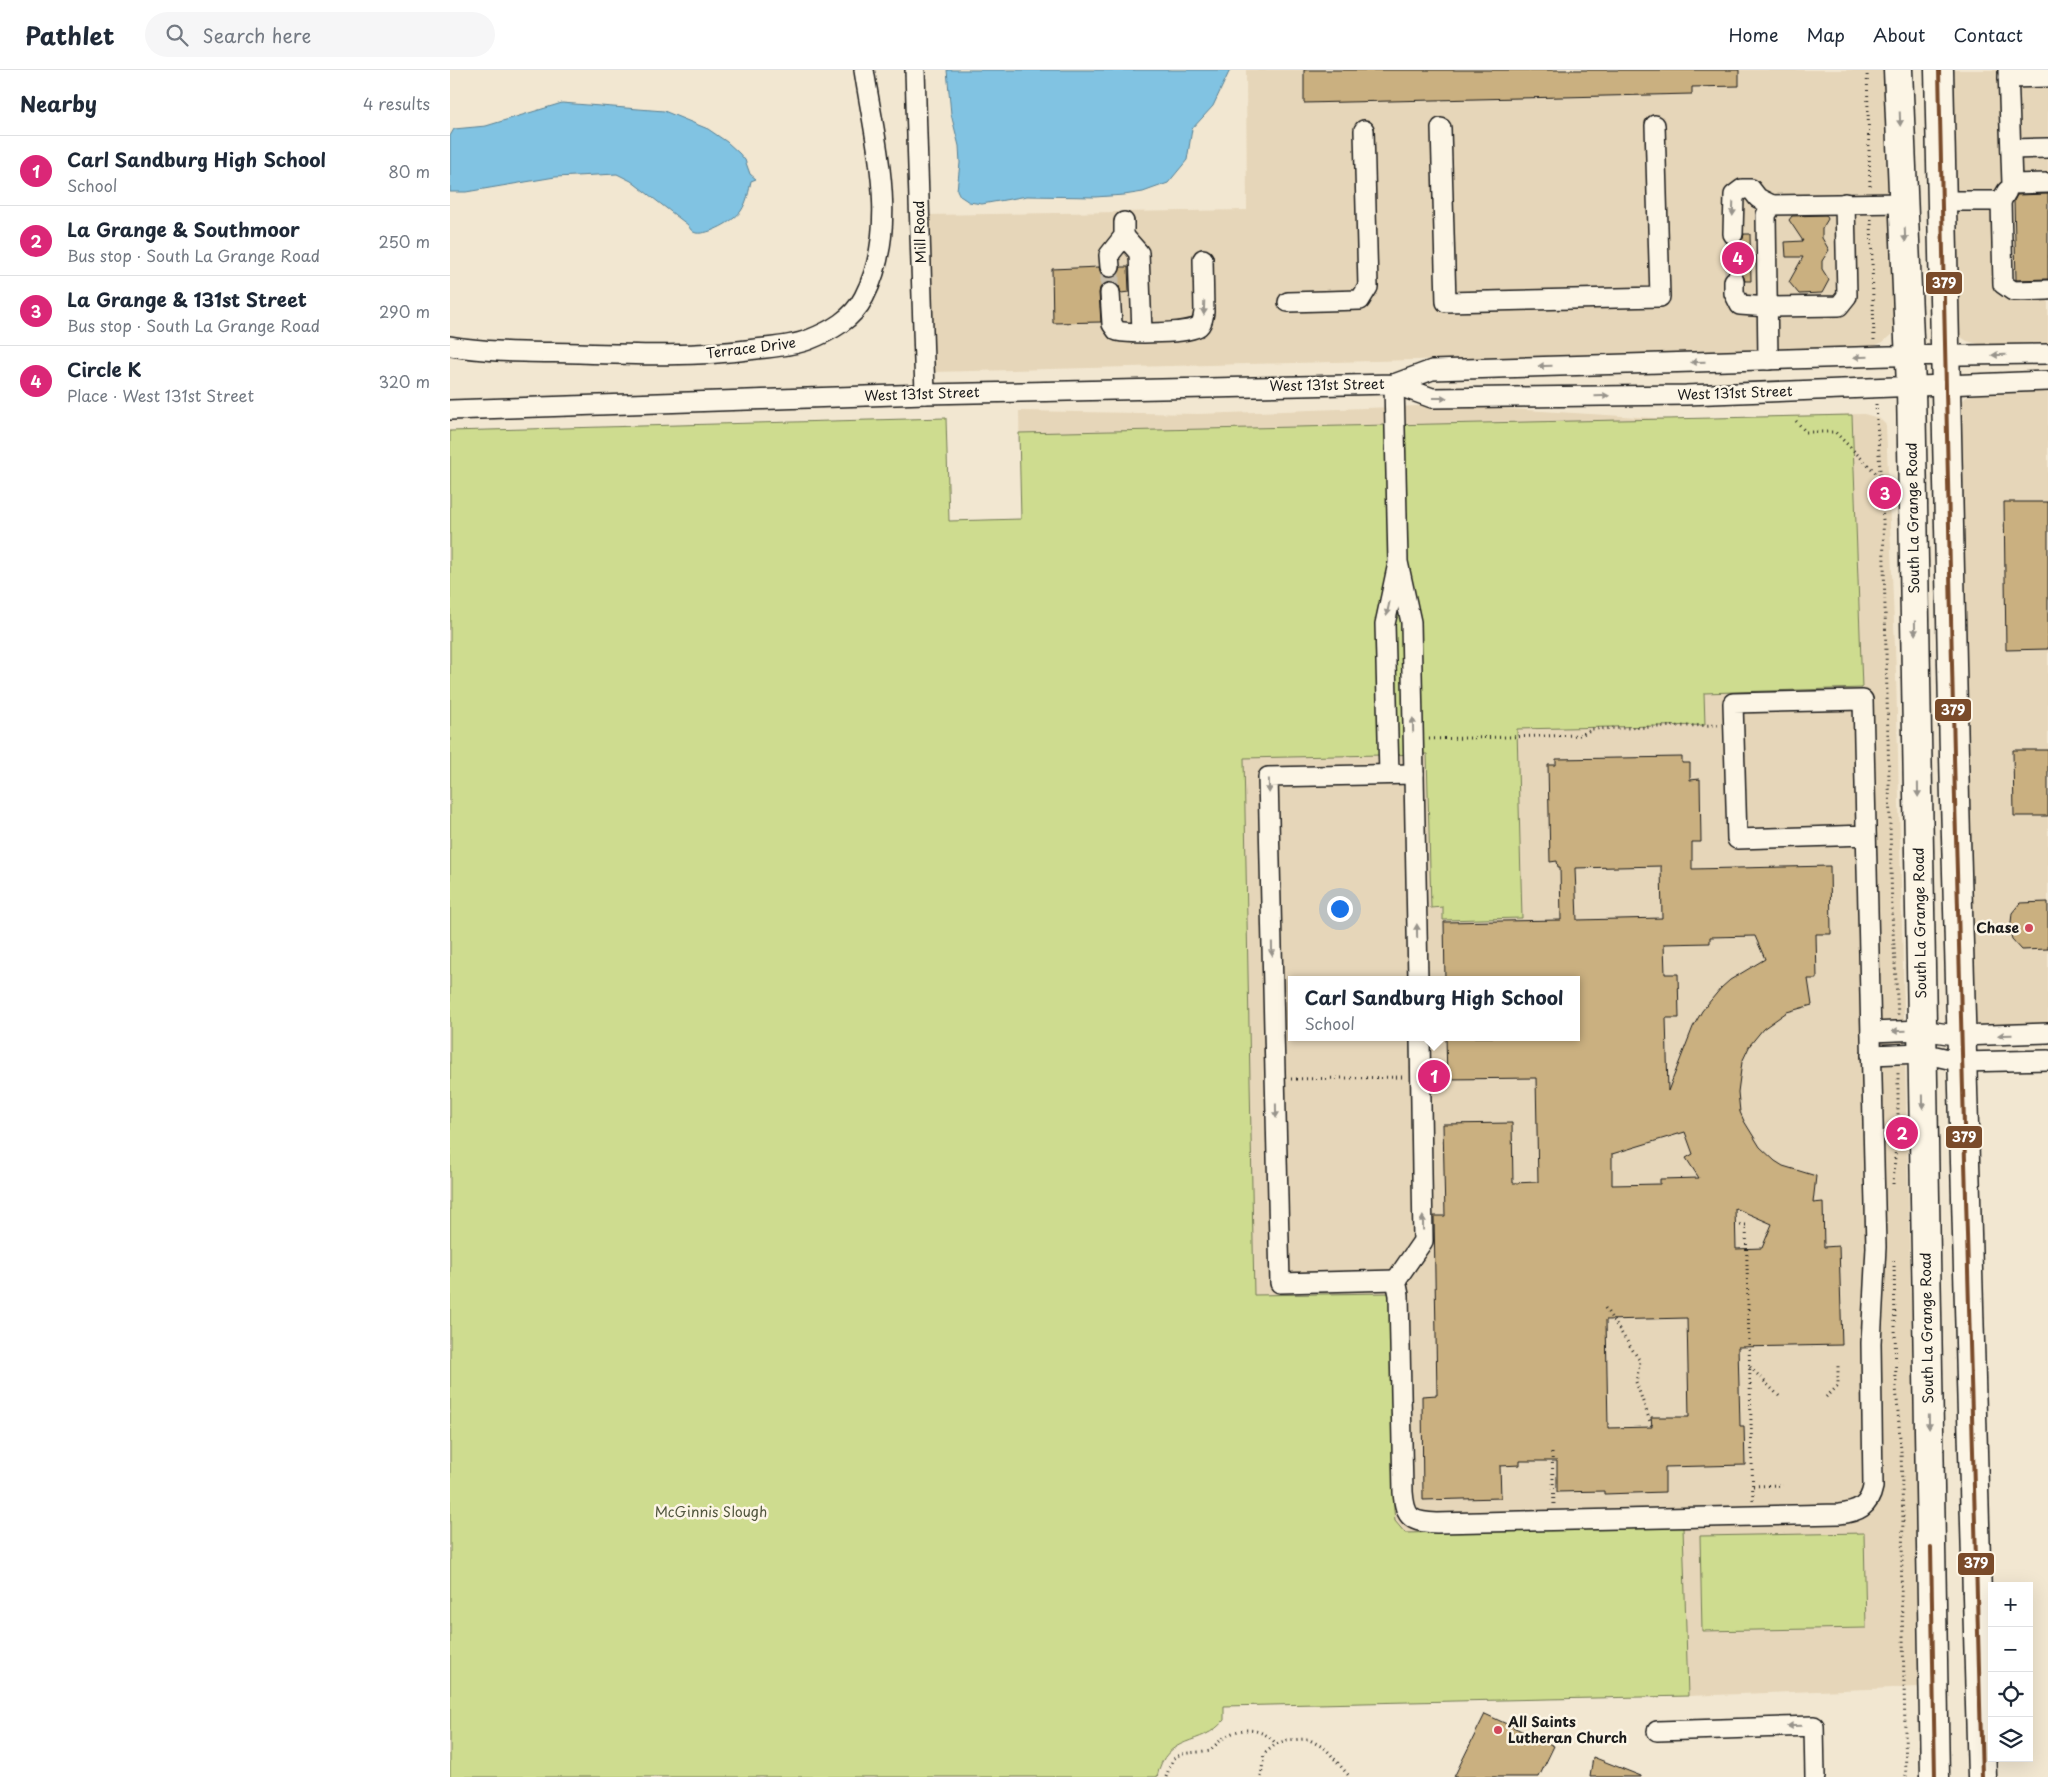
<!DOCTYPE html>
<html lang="en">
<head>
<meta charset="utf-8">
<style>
	body { margin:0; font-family:"Playpen Sans",sans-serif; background:#f6f6f7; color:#1f2937 }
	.controls { position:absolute; right:15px; bottom:15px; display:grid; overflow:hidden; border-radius:0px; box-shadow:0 5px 20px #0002 }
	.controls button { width:45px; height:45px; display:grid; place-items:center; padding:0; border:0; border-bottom:1px solid #e0e1e3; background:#fff; color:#1f2937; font:25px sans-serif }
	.you { position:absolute; left:889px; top:838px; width:18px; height:18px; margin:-12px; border:4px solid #fff; border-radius:50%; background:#1a73e8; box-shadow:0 0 0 8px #1a73e833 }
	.badge { display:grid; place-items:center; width:32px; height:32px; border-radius:50%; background:#db2777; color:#fff; font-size:16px; font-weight:700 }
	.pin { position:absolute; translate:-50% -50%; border:2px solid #fff; box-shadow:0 1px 5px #0006 }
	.popup { position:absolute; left:838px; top:906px; width:292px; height:65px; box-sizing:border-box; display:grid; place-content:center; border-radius:0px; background:#fff; filter:drop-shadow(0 1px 4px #0005); font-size:16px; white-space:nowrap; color:#747a83 }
	.popup b { font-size:19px; color:#1f2937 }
	.popup::after { content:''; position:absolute; left:50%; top:100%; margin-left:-10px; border:10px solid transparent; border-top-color:#fff }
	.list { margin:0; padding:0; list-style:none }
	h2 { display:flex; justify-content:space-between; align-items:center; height:65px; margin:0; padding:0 20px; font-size:21px }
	h2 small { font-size:16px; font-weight:400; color:#747a83 }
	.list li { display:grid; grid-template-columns:32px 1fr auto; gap:15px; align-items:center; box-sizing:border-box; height:70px; padding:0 20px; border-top:1px solid #e0e1e3 }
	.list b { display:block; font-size:19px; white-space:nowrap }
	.list p { margin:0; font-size:16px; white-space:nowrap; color:#747a83 }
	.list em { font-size:16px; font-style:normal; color:#747a83 }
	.icon { flex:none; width:28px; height:28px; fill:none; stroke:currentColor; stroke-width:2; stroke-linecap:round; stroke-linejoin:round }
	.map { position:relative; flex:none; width:1598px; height:1707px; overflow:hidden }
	header { display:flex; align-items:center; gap:30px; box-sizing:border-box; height:70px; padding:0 25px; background:#fff; border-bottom:1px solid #e0e1e3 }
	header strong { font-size:24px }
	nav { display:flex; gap:28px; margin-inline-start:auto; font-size:18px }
	.search { width:350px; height:45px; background:#f6f6f7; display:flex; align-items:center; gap:12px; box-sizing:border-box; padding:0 18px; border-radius:28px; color:#747a83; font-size:19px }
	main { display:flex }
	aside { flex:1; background:#fff }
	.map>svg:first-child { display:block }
	.built { fill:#e6d6b9; fill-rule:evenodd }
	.green { fill:#cedc8f; stroke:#757c56 }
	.water { fill:#81c3e2; stroke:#598093 }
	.building { fill:#cab080; stroke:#1c1c1c; fill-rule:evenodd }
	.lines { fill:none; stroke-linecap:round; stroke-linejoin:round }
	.minor-tunnel { stroke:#c7bead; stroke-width:19; stroke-dasharray:19 9; stroke-linecap:butt }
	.minor-casing { stroke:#1c1c1c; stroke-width:22 }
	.highway-casing { stroke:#1c1c1c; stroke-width:31 }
	.path { stroke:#1c1c1c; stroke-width:3; stroke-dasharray:1 4; stroke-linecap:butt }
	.minor { stroke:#fcf5e5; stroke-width:19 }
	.highway { stroke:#fcf5e5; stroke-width:28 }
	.bus-1-casing { stroke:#fcf5e5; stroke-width:8 }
	.bus-1 { stroke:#7a4b2a; stroke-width:4 }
	.oneway { fill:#97938b }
	.poi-dot { fill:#d1495b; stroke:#fcf5e5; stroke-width:2 }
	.labels { text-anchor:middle; stroke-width:5; stroke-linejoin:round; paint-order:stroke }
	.street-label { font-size:14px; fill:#1c1c1c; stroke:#fcf5e5 }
	.poi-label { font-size:14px; font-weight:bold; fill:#1c1c1c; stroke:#fcf5e5; text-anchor:end }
	.park-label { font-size:14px; fill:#51563e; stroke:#fcf5e5 }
	.line-badge { stroke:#fcf5e5; stroke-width:2 }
	.badge-label { font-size:14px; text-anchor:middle; font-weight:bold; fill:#fff }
</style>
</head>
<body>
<header>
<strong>Pathlet</strong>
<div class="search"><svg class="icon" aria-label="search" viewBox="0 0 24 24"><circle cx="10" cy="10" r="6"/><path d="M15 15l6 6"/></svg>Search here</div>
<nav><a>Home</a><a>Map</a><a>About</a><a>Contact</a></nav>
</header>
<main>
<aside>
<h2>Nearby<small>4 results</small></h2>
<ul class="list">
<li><span class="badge">1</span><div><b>Carl Sandburg High School</b><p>School</p></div><em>80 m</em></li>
<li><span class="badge">2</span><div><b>La Grange &amp; Southmoor</b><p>Bus stop · South La Grange Road</p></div><em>250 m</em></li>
<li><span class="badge">3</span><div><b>La Grange &amp; 131st Street</b><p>Bus stop · South La Grange Road</p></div><em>290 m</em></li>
<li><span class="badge">4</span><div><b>Circle K</b><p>Place · West 131st Street</p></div><em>320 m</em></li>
</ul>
</aside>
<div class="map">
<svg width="1598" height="1707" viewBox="0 0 1598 1707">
	<rect width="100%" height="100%" fill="#f2e7d1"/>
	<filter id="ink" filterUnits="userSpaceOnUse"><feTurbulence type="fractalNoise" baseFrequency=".02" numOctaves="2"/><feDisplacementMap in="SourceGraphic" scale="10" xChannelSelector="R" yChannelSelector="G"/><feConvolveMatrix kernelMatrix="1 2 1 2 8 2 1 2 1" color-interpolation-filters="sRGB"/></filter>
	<g filter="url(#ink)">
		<g class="built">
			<polygon points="796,0 1442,0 1450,248 1443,263 1433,272 1422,277 1397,279 481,302 476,145 797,140"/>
			<polygon points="1491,0 1598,0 1598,273 1532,275 1517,271 1508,265"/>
			<polygon points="1598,320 1598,961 1516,963 1504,340 1510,331 1519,326 1532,322"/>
			<path d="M 997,335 L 1220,349 L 1414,344 L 1429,348 L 1436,355 L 1446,602 L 1470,1617 L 1238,1626 L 678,1638 L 499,451 L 571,449 L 569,341 L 749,344 ZM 842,910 L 1126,910 L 1126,967 L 842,967 Z"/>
		</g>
		<g class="green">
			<path d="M 1402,345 L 1412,618 L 1254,623 L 1255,655 L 1067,659 L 1072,848 L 993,850 L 993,837 L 981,838 L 977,684 L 794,688 L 804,1225 L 940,1223 L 944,1440 L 945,1451 L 955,1463 L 1233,1457 L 1238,1626 L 774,1636 L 774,1650 C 752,1678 716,1662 707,1707 L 0,1707 L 0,361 L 496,348 L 499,451 L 571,449 L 569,363 Z"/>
			<polygon points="1414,1463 1416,1558 1252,1561 1250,1466"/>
		</g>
		<g class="water">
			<polygon points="497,0 780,0 763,36 742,59 737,90 718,113 693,122 674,125 645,127 577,126 532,134 519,132 510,126 507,120 510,93 509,76 501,44"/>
			<path d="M 112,33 L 214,41 L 258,59 L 277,72 L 289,83 L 295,90 L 300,104 L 306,109 L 301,111 C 299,121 297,132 291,141 C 284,151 259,165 246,163 C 242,162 240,159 238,155 L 181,111 L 167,104 L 105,107 L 16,122 L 0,122 L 0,66 L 4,59 L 36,56 Z"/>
		</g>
		<g class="building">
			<polygon points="854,0 1289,0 1289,16 1242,17 1242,24 854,33"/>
			<polygon points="1598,124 1598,209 1566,210 1564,131 1567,125"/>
			<polygon points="1376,145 1378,149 1372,159 1372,168 1379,180 1372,191 1372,199 1379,210 1372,223 1349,224 1339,212 1353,187 1336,187 1335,172 1353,171 1339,150 1342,146"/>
			<polygon points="1294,164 1300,164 1301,211 1295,211 1293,205 1289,201 1284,200 1277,203 1276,172 1282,175 1288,174 1293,169"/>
			<polygon points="649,197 651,204 660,208 667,206 671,197 678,197 679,222 671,223 669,216 665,213 654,213 650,218 649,223 651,252 603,253 602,199"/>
			<polygon points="1554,432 1598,432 1598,579 1556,580"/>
			<polygon points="1563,680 1598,680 1598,746 1564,746"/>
			<path d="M 1232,687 L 1232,693 L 1240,693 L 1240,710 L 1250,709 L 1251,772 L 1242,772 L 1242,799 L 1380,796 L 1381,864 L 1366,864 L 1367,909 L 1358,909 L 1362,935 L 1337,942 L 1313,959 L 1300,975 L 1292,992 L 1288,1022 L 1290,1042 L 1294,1051 L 1310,1077 L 1325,1091 L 1333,1096 L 1366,1106 L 1363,1133 L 1373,1132 L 1374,1177 L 1389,1176 L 1392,1275 L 1288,1277 L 1290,1356 L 1294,1356 L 1295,1395 L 1215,1397 L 1215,1422 L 1154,1424 L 1154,1421 L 1107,1422 L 1107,1391 L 1070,1391 L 1070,1395 L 1050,1396 L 1051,1428 L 973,1430 L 972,1326 L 987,1325 L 984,1146 L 995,1146 L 993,1054 L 1062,1053 L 1063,1113 L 1088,1112 L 1086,1008 L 997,1009 L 996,967 L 1126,967 L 1126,910 L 995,910 L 994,852 L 1111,850 L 1110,797 L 1108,797 L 1107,791 L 1100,792 L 1098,695 L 1106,695 L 1106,689 ZM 1211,796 L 1212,848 L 1127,850 L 1125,798 ZM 1305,866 L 1315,889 L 1280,910 L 1271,918 L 1252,941 L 1243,957 L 1218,1021 L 1216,948 L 1229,948 L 1228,904 L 1215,904 L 1214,874 L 1260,873 L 1260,867 ZM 1235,1062 L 1243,1084 L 1236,1088 L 1249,1108 L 1210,1109 L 1210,1114 L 1162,1115 L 1162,1084 ZM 1285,1138 L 1322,1154 L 1312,1178 L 1286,1179 ZM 1237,1248 L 1239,1347 L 1201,1347 L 1202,1357 L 1158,1358 L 1156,1250 Z"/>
			<polygon points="1598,832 1598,879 1572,880 1562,869 1560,862 1562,843 1570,833"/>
			<polygon points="1035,1644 1104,1676 1089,1707 1004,1707"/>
			<polygon points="1143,1687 1191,1706 1191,1707 1140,1707"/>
		</g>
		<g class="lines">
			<g class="minor-tunnel">
				<polyline points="1283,164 1284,211"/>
				<polyline points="660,197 660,223"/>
			</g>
			<defs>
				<g id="minor">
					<polyline points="465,0 475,324"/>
					<polyline points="1558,0 1562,114 1598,113"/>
					<polyline points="1558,8 1598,7"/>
					<polyline points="991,58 996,232 1210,227 1205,55"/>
					<polyline points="1561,79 1598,78"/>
					<polyline points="1491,131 1551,131 1557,121"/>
					<polyline points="1551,131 1553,214 1563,221 1598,220"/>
					<polyline points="1283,164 1284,125 1292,119 1301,119 1308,128 1322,135"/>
					<polyline points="674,166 689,183 692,262"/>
					<polyline points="660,197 659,185 674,166 674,152"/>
					<polyline points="1284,211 1284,223 1290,235 1318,237 1389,236 1397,226 1395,133"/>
					<path d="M 660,223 L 662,254 L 667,261 C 681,264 738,264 749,256 C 753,252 753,247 754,242 L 753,189"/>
					<polyline points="838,232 910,230 918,217 914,60"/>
					<path d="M 0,276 C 42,283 86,282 129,283 C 188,285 247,287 306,279 C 323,277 342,276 358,270 C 381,261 403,249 414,227 C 450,158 425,73 414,0"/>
					<polyline points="1318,290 1316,145 1322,135 1453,133"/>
					<polyline points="944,314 982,328 1236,325 1598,311"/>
					<polyline points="944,314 948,492 961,552 968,910"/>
					<polyline points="0,340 475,324 944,314 982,300 1439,286 1598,284"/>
					<polyline points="939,704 935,554 947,498"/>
					<polyline points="1421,962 1472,960 1511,966 1598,963"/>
					<path d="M 970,967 L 973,1171 L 946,1210 L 949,1225 L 953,1422 C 955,1449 962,1452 987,1453 L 1389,1444 C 1408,1442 1419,1437 1423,1417 L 1421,1273 L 1426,1177 L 1413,630 L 1283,633 L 1287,769 L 1416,765"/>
					<polyline points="1421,985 1472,983 1512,992 1598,990"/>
					<polyline points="946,1210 830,1213 818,707 964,704"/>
					<polyline points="1207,1661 1364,1656 1365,1707"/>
				</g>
				<g id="highway">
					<polyline points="1448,0 1461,317 1485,1707"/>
					<polyline points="1489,0 1505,730 1532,1707"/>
				</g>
			</defs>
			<use href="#minor" class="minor-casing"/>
			<use href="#highway" class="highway-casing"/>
			<g class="path">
				<polyline points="1417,0 1420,118"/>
				<polyline points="1421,149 1424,270"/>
				<polyline points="1426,334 1433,450 1442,843 1448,945"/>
				<polyline points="1346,351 1356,362 1385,362 1431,408"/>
				<polyline points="979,669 1131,665 1142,659 1268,655"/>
				<polyline points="841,1009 954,1007"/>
				<polyline points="1443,1114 1448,1048 1448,1001"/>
				<polyline points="1285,1155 1296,1155 1303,1431"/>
				<polyline points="1444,1191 1446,1316 1451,1381 1453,1450 1451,1525 1453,1566 1456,1707"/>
				<polyline points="1155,1238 1190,1291 1186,1312 1202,1357"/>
				<polyline points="1300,1297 1331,1328"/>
				<polyline points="1376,1327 1388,1316 1388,1296"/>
				<polyline points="1102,1383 1104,1435"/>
				<polyline points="1303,1416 1333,1415"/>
				<path d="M 716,1707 C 724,1684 725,1684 749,1682 C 752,1681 757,1681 760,1680 C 765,1676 769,1671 775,1667 C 791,1656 814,1658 826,1674"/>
				<polyline points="811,1707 814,1684 826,1674 837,1670 858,1669 876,1679 900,1707"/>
			</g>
			<use href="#minor" class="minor"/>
			<use href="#highway" class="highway"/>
			<defs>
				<g id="bus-1">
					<polyline points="1489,0 1505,730 1532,1707"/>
					<polyline points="1481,1477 1485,1707"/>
				</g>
			</defs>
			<use href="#bus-1" class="bus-1-casing"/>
			<use href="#bus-1" class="bus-1"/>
		</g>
		<defs><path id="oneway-solid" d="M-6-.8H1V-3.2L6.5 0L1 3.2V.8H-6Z" transform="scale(1.25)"/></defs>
		<g class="oneway">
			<use href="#oneway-solid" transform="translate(1450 49) rotate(88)"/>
			<use href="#oneway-solid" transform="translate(1283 139) rotate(92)"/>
			<use href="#oneway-solid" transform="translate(1455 165) rotate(88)"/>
			<use href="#oneway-solid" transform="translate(754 238) rotate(92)"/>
			<use href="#oneway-solid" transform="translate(1549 285) rotate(179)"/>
			<use href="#oneway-solid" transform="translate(1411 287) rotate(178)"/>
			<use href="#oneway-solid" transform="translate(1248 292) rotate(179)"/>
			<use href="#oneway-solid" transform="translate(1095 296) rotate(178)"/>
			<use href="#oneway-solid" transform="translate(1152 326) rotate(-1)"/>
			<use href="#oneway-solid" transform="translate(990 328)"/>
			<use href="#oneway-solid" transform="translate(938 539) rotate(102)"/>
			<use href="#oneway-solid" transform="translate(1465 558) rotate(89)"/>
			<use href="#oneway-solid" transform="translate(963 655) rotate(-91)"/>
			<use href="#oneway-solid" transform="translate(819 716) rotate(89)"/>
			<use href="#oneway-solid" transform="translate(1468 720) rotate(89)"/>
			<use href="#oneway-solid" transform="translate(967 861) rotate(-91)"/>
			<use href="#oneway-solid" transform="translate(822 879) rotate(89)"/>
			<use href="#oneway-solid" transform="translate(1449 961) rotate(179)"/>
			<use href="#oneway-solid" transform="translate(1555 965) rotate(178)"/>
			<use href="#oneway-solid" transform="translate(1473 1032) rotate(89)"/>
			<use href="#oneway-solid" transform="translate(826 1041) rotate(89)"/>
			<use href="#oneway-solid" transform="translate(973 1153) rotate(-91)"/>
			<use href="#oneway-solid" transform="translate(1479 1352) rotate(89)"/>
			<use href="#oneway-solid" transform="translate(1344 1656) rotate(178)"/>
		</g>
	</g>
	<g class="poi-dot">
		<circle cx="1579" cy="858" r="5"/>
		<circle cx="1048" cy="1660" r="5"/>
	</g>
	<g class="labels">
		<g class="street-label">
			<text transform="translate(470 162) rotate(-92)" y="5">Mill Road</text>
			<text transform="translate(301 278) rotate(-7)" y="5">Terrace Drive</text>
			<text transform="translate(877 315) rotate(-1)" y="5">West 131st Street</text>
			<text transform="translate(1285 323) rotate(-2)" y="5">West 131st Street</text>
			<text transform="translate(472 324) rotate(-2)" y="5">West 131st Street</text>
			<text transform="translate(1463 448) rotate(-91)" y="5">South La Grange Road</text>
			<text transform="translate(1470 853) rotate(-91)" y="5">South La Grange Road</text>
			<text transform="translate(1477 1258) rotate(-91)" y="5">South La Grange Road</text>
		</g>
		<g class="poi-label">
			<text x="1569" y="863">Chase</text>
			<text x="1058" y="1657" text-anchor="start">All Saints<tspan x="1058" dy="16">Lutheran Church</tspan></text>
		</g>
		<g class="park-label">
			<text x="261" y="1447">McGinnis Slough</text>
		</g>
	</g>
	<g class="line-badge">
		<rect x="1475" y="201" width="38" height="24" rx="5" fill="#7a4b2a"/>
		<rect x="1484" y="628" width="38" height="24" rx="5" fill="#7a4b2a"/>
		<rect x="1495" y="1055" width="38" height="24" rx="5" fill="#7a4b2a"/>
		<rect x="1507" y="1482" width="38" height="24" rx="5" fill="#7a4b2a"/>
	</g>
	<g class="badge-label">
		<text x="1494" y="218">379</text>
		<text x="1503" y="645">379</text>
		<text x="1514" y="1072">379</text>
		<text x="1526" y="1498">379</text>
	</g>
</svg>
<div class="controls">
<button>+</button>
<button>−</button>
<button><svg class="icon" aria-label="locate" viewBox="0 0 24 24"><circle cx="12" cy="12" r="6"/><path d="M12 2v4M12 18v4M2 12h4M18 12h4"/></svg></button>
<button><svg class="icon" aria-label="layers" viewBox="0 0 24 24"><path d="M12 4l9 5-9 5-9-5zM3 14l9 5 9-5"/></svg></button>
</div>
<div class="you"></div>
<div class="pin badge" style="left:984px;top:1006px">1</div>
<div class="popup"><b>Carl Sandburg High School</b>School</div>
<div class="pin badge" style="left:1452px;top:1063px">2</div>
<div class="pin badge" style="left:1435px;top:423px">3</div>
<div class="pin badge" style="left:1288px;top:188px">4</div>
</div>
</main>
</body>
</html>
